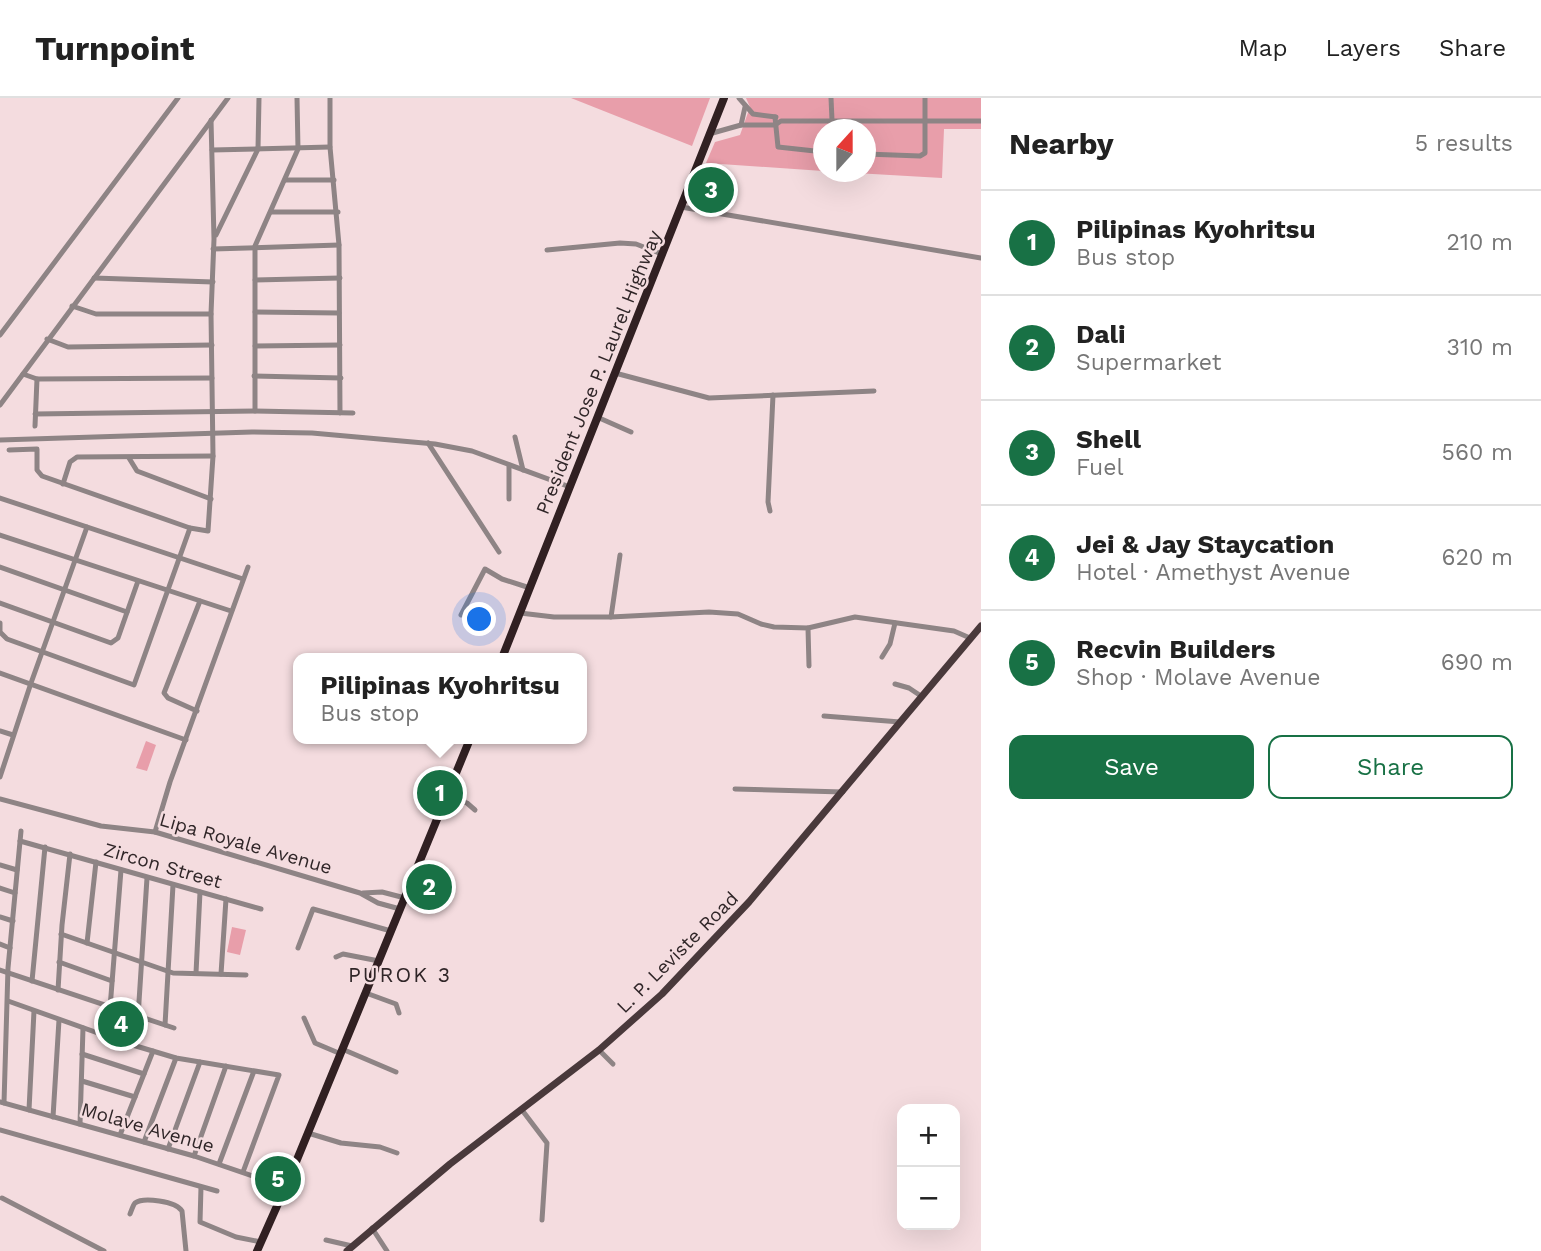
<!DOCTYPE html>
<html lang="en">
<head>
<meta charset="utf-8">
<style>
	body { margin:0; font-family:"Work Sans",sans-serif; background:#f2f2f2; color:#222 }
	.controls { position:absolute; right:21px; bottom:21px; display:grid; overflow:hidden; border-radius:14px; box-shadow:0 7px 28px #0002 }
	.controls button { width:63px; height:63px; display:grid; place-items:center; padding:0; border:0; border-bottom:2px solid #e0e0e0; background:#fff; color:#222; font:35px sans-serif }
	.compass { position:absolute; left:813px; top:21px; width:63px; height:63px; border-radius:50%; background:#fff; box-shadow:0 7px 28px #0002; rotate:21deg }
	.you { position:absolute; left:480px; top:522px; width:24px; height:24px; margin:-18px; border:5px solid #fff; border-radius:50%; background:#1a73e8; box-shadow:0 0 0 10px #1a73e833 }
	.badge { display:grid; place-items:center; width:46px; height:46px; border-radius:50%; background:#187145; color:#fff; font-size:23px; font-weight:700 }
	.pin { position:absolute; translate:-50% -50%; border:4px solid #fff; box-shadow:0 2px 7px #0006 }
	.popup { position:absolute; left:293px; top:555px; width:294px; height:91px; box-sizing:border-box; display:grid; place-content:center; border-radius:14px; background:#fff; filter:drop-shadow(0 2px 5px #0005); font-size:23px; white-space:nowrap; color:#767676 }
	.popup b { font-size:26px; color:#222 }
	.popup::after { content:''; position:absolute; left:50%; top:100%; margin-left:-14px; border:14px solid transparent; border-top-color:#fff }
	.list { margin:0; padding:0; list-style:none }
	h2 { display:flex; justify-content:space-between; align-items:center; height:91px; margin:0; padding:0 28px; font-size:30px }
	h2 small { font-size:23px; font-weight:400; color:#767676 }
	.list li { display:grid; grid-template-columns:46px 1fr auto; gap:21px; align-items:center; box-sizing:border-box; height:105px; padding:0 28px; border-top:2px solid #e0e0e0 }
	.list b { display:block; font-size:26px; white-space:nowrap }
	.list p { margin:0; font-size:23px; white-space:nowrap; color:#767676 }
	.list em { font-size:23px; font-style:normal; color:#767676 }
	.actions { display:flex; gap:14px; padding:21px 28px }
	.actions a { flex:1; padding:16px 0; border:2px solid #187145; border-radius:14px; text-align:center; font-size:24px; color:#187145 }
	.actions .main { background:#187145; color:#fff }
	.map { position:relative; flex:none; width:981px; height:1153px; overflow:hidden }
	header { display:flex; align-items:center; gap:42px; box-sizing:border-box; height:98px; padding:0 35px; background:#fff; border-bottom:2px solid #e0e0e0 }
	header strong { font-size:33px }
	nav { display:flex; gap:38px; margin-inline-start:auto; font-size:24px }
	main { display:flex }
	aside { flex:1; background:#fff }
	.map>svg:first-child { display:block }
	.green { fill:#e89eaa }
	.lines { fill:none; stroke-linecap:round; stroke-linejoin:round }
	.minor { stroke:#8e8485; stroke-width:5 }
	.major { stroke:#49393b; stroke-width:7 }
	.highway { stroke:#312022; stroke-width:8 }
	.labels { text-anchor:middle; stroke-width:5; stroke-linejoin:round; paint-order:stroke }
	.street-label { font-size:19px; fill:#302628; stroke:#f4dcdf }
	.neighbourhood-label { font-size:21px; letter-spacing:2px; fill:#302628; stroke:#f4dcdf }
</style>
</head>
<body>
<header>
<strong>Turnpoint</strong>
<nav><a>Map</a><a>Layers</a><a>Share</a></nav>
</header>
<main>
<div class="map">
<svg width="981" height="1153" viewBox="0 0 981 1153">
	<rect width="100%" height="100%" fill="#f4dcdf"/>
	<g class="green">
		<polygon points="571,0 710,0 692,48"/>
		<polygon points="746,0 981,0 981,31 944,31 942,80 838,74 866,74 866,32 824,32 823,73 706,65 715,44 740,37 750,9"/>
		<polygon points="146,643 156,647 147,673 136,670"/>
		<polygon points="232,829 246,832 240,857 227,854"/>
	</g>
	<g class="lines">
		<g class="minor">
			<polyline points="330,0 330,49 339,147 340,315"/>
			<polyline points="739,0 753,16 776,19"/>
			<polyline points="831,0 832,22"/>
			<polyline points="775,19 778,49 824,54"/>
			<polyline points="741,27 745,9"/>
			<polyline points="709,36 741,27 775,27 781,23 981,23"/>
			<polyline points="212,52 330,49"/>
			<polyline points="866,56 920,58 925,55 925,0"/>
			<polyline points="285,82 334,82"/>
			<polyline points="681,109 981,160"/>
			<polyline points="271,114 338,114"/>
			<polyline points="216,137 258,51 259,0"/>
			<polyline points="213,151 339,147"/>
			<polyline points="547,152 620,145 636,146 662,156"/>
			<polyline points="94,180 213,184"/>
			<polyline points="255,182 340,180"/>
			<polyline points="72,208 96,216 211,216"/>
			<polyline points="255,214 339,215"/>
			<polyline points="0,237 178,0"/>
			<polyline points="47,241 68,249 212,247"/>
			<polyline points="255,248 340,247"/>
			<polyline points="615,275 709,300 874,293"/>
			<polyline points="23,276 37,281 212,280"/>
			<polyline points="254,278 341,280"/>
			<polyline points="0,307 228,0"/>
			<polyline points="255,313 255,148 298,51 297,0"/>
			<polyline points="35,316 255,313 353,315"/>
			<polyline points="597,319 631,334"/>
			<polyline points="35,328 37,281"/>
			<polyline points="515,339 523,372"/>
			<polyline points="0,342 252,334 312,335 435,346 472,353 570,389"/>
			<polyline points="428,345 499,454"/>
			<polyline points="9,352 37,351 37,372 42,378 190,430 208,433 213,358 211,216 214,141 211,22"/>
			<polyline points="129,360 137,373 211,401"/>
			<polyline points="509,367 509,401"/>
			<polyline points="63,386 70,364 77,359 213,358"/>
			<polyline points="0,400 243,481"/>
			<polyline points="770,413 768,404 773,297"/>
			<polyline points="0,437 231,513"/>
			<polyline points="0,469 127,514"/>
			<polyline points="0,505 111,545 118,540 138,483"/>
			<polyline points="520,515 554,519 611,519 620,457"/>
			<polyline points="461,517 485,471 502,481 530,490"/>
			<polyline points="611,519 709,514 738,516 761,526 774,529 808,530 809,568"/>
			<polyline points="0,525 0,534 7,541 134,587 190,430"/>
			<polyline points="808,530 855,519 954,533 970,540"/>
			<polyline points="882,559 890,546 895,525"/>
			<polyline points="0,575 186,642"/>
			<polyline points="895,586 909,590 921,598"/>
			<polyline points="197,613 168,600 164,595 200,503"/>
			<polyline points="824,618 900,624"/>
			<polyline points="0,633 13,637"/>
			<polyline points="0,679 31,585 87,429"/>
			<polyline points="735,691 843,694"/>
			<polyline points="447,698 467,705 475,712"/>
			<polyline points="0,701 101,728 155,734 360,795 378,805 400,811"/>
			<polyline points="155,734 170,684 248,469"/>
			<polyline points="20,743 261,811"/>
			<polyline points="0,767 17,772"/>
			<polyline points="0,790 15,795"/>
			<polyline points="363,795 382,794 405,800"/>
			<polyline points="0,819 13,823"/>
			<polyline points="61,836 173,875 246,877"/>
			<polyline points="87,845 96,764"/>
			<polyline points="0,846 10,850"/>
			<polyline points="298,850 313,811 391,833"/>
			<polyline points="336,859 343,856 379,863"/>
			<polyline points="59,864 112,883"/>
			<polyline points="0,872 174,930"/>
			<polyline points="196,875 200,794"/>
			<polyline points="221,876 226,801"/>
			<polyline points="32,883 45,749"/>
			<polyline points="58,892 62,827 70,756"/>
			<polyline points="366,895 396,906 399,915"/>
			<polyline points="8,903 126,945 176,960 279,977 243,1074"/>
			<polyline points="110,910 121,772"/>
			<polyline points="138,919 147,780"/>
			<polyline points="304,920 315,945 341,956"/>
			<polyline points="165,927 173,787"/>
			<polyline points="126,945 135,918"/>
			<polyline points="342,951 396,974"/>
			<polyline points="599,952 613,966"/>
			<polyline points="82,956 144,976"/>
			<polyline points="82,983 135,999"/>
			<polyline points="0,1004 194,1058 285,1089"/>
			<polyline points="4,1005 8,870 21,733"/>
			<polyline points="29,1012 34,913"/>
			<polyline points="522,1012 547,1045 542,1122"/>
			<polyline points="53,1019 59,922"/>
			<polyline points="80,1026 83,930"/>
			<polyline points="0,1032 217,1093"/>
			<polyline points="308,1035 341,1045 380,1049 397,1055"/>
			<polyline points="120,1037 153,953"/>
			<polyline points="144,1044 176,960"/>
			<polyline points="168,1051 200,964"/>
			<polyline points="194,1058 226,968"/>
			<polyline points="219,1066 254,973"/>
			<polyline points="201,1089 200,1124 236,1139 261,1144"/>
			<polyline points="2,1100 104,1153"/>
			<path d="M 130,1116 C 131,1114 133,1107 135,1105 C 143,1099 176,1103 182,1113 L 186,1153"/>
			<polyline points="372,1130 387,1153"/>
			<polyline points="326,1142 352,1148"/>
		</g>
		<polyline class="major" points="347,1153 450,1066 599,952 662,896 749,804 981,528"/>
		<g class="highway">
			<polyline points="502,560 724,0"/>
			<polyline points="257,1153 289,1081 470,641"/>
		</g>
	</g>
	<g class="labels">
		<g class="street-label">
			<text transform="translate(598 274) rotate(-68)" y="7">President Jose P. Laurel Highway</text>
			<text transform="translate(246 745) rotate(16)" y="7">Lipa Royale Avenue</text>
			<text transform="translate(163 767) rotate(16)" y="7">Zircon Street</text>
			<text transform="translate(677 854) rotate(-45)" y="7">L. P. Leviste Road</text>
			<text transform="translate(148 1029) rotate(16)" y="7">Molave Avenue</text>
		</g>
		<g class="neighbourhood-label">
			<text x="400" y="884">PUROK 3</text>
		</g>
	</g>
</svg>
<div class="controls">
<button>+</button>
<button>−</button>
</div>
<svg class="compass" viewBox="-18 -18 36 36"><path d="M0-13l5 13h-10z" fill="#e53935"/><path d="M0 13l5-13h-10z" fill="#767676"/></svg>
<div class="you"></div>
<div class="pin badge" style="left:440px;top:695px">1</div>
<div class="popup"><b>Pilipinas Kyohritsu</b>Bus stop</div>
<div class="pin badge" style="left:429px;top:789px">2</div>
<div class="pin badge" style="left:711px;top:92px">3</div>
<div class="pin badge" style="left:121px;top:926px">4</div>
<div class="pin badge" style="left:278px;top:1081px">5</div>
</div>
<aside>
<h2>Nearby<small>5 results</small></h2>
<ul class="list">
<li><span class="badge">1</span><div><b>Pilipinas Kyohritsu</b><p>Bus stop</p></div><em>210 m</em></li>
<li><span class="badge">2</span><div><b>Dali</b><p>Supermarket</p></div><em>310 m</em></li>
<li><span class="badge">3</span><div><b>Shell</b><p>Fuel</p></div><em>560 m</em></li>
<li><span class="badge">4</span><div><b>Jei &amp; Jay Staycation</b><p>Hotel · Amethyst Avenue</p></div><em>620 m</em></li>
<li><span class="badge">5</span><div><b>Recvin Builders</b><p>Shop · Molave Avenue</p></div><em>690 m</em></li>
</ul>
<div class="actions"><a class="main">Save</a><a>Share</a></div>
</aside>
</main>
</body>
</html>
